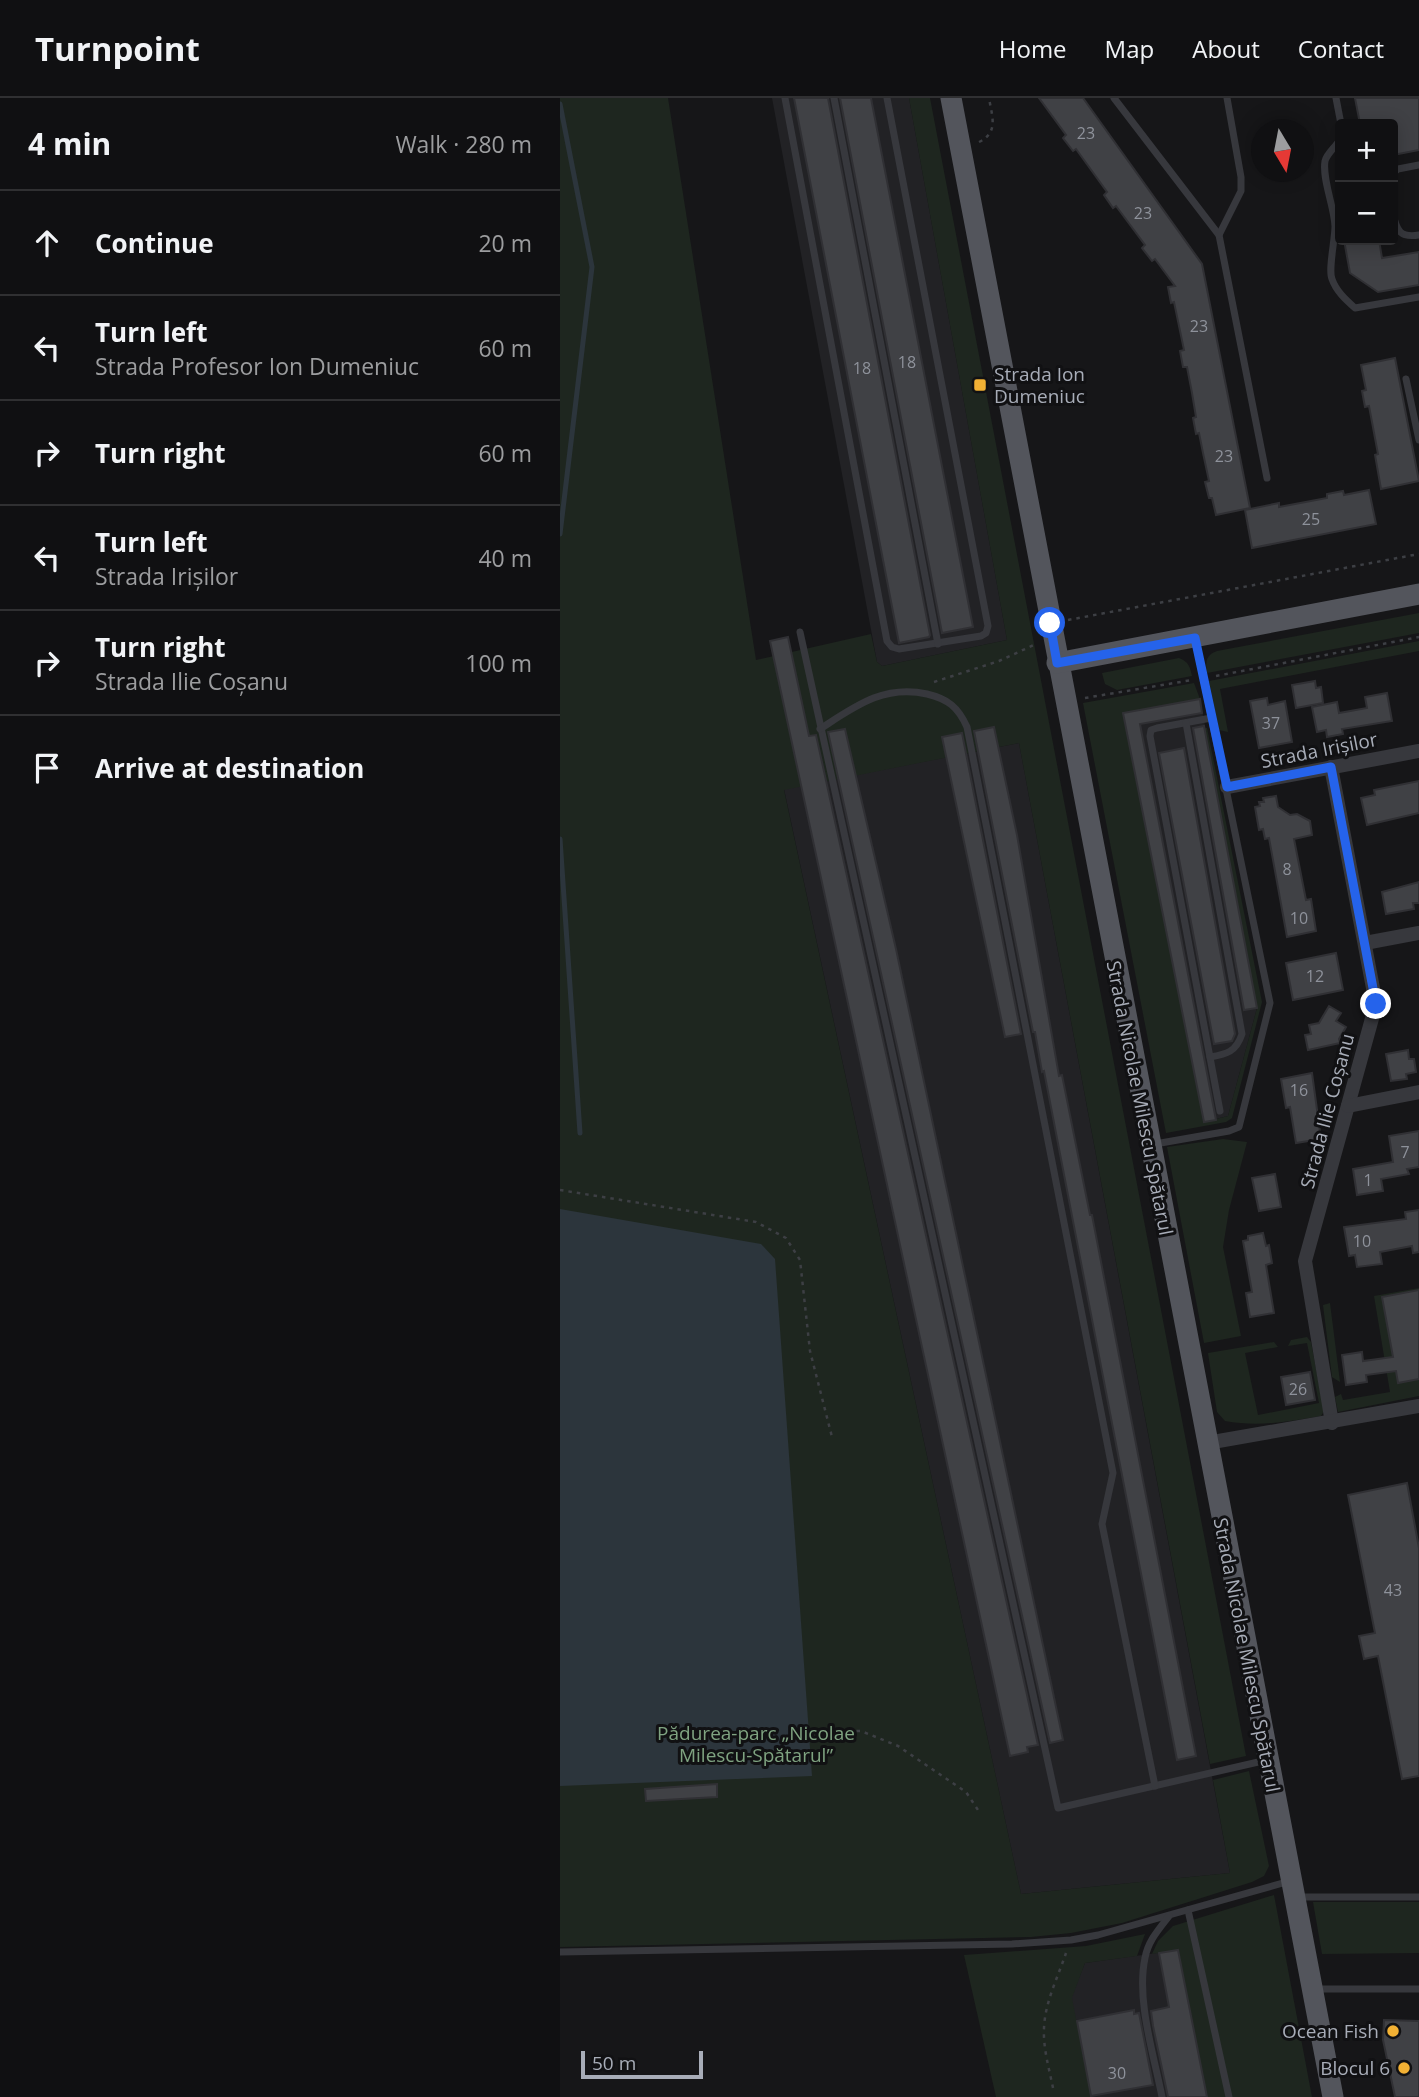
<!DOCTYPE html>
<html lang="en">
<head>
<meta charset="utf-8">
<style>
	body { margin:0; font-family:"Open Sans",sans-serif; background:#1e1e20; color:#f1f3f6 }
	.controls { position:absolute; right:21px; top:21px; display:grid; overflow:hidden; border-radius:7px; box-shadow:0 4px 18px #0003 }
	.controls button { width:63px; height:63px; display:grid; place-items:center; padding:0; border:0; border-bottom:2px solid #303032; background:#101012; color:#f1f3f6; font:35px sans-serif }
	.compass { position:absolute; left:691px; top:21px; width:63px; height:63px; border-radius:50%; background:#101012; box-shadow:0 4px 18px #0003; rotate:170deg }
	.scale { position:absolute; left:21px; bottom:18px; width:122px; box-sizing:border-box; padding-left:7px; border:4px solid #a8adb8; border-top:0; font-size:19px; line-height:24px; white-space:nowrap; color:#a8adb8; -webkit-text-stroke:5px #111113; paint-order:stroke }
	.stop { position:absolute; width:21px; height:21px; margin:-16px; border:5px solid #2563eb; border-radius:50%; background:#fff }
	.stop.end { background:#2563eb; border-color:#fff; box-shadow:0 2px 7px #0008 }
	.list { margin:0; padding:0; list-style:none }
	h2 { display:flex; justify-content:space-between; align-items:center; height:91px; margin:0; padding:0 28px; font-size:30px }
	h2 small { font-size:23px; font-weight:400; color:#9c9d9f }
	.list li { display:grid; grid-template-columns:46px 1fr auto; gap:21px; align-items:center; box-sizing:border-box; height:105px; padding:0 28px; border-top:2px solid #303032 }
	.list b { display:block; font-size:26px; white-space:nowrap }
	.list p { margin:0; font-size:23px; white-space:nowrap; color:#9c9d9f }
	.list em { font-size:23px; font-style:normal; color:#9c9d9f }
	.icon { flex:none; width:38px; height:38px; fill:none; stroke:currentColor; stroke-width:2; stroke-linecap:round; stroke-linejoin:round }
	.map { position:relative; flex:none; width:859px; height:1999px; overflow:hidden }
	header { display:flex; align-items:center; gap:42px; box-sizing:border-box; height:98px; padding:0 35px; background:#101012; border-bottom:2px solid #303032 }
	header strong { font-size:33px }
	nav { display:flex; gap:38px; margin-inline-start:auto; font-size:24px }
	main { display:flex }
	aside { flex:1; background:#101012 }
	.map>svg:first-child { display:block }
	.built { fill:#222225 }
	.green { fill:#1e261f }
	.water { fill:#2c353c }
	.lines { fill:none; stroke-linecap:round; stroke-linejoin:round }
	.stream { stroke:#2c353c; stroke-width:5 }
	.building { fill:#404145; stroke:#303034; stroke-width:2 }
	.path { stroke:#3d3f44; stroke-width:2.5; stroke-dasharray:3.5 5; stroke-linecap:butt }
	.service { stroke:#37383d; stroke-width:7 }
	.minor { stroke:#37383d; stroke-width:14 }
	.primary { stroke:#53555c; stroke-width:21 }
	.route { stroke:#2563eb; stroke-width:9 }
	.poi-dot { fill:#f2b134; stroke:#111113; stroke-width:2.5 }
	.labels { text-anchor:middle; stroke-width:6; stroke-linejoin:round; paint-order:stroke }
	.number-label { font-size:16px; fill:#8e929b }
	.poi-label { font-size:19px; fill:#a8adb8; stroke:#111113; text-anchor:end }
	.street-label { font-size:19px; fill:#a8adb8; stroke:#111113 }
	.park-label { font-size:19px; fill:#7fa381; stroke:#111113 }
</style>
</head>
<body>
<header>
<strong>Turnpoint</strong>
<nav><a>Home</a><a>Map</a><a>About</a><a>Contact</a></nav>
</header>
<main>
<aside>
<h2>4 min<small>Walk · 280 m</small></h2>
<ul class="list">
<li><svg class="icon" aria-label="ahead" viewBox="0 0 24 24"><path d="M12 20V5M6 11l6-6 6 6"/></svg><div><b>Continue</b></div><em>20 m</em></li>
<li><svg class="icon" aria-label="left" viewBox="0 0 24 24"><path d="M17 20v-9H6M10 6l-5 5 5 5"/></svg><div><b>Turn left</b><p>Strada Profesor Ion Dumeniuc</p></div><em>60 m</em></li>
<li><svg class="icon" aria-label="right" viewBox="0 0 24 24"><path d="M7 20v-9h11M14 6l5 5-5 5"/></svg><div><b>Turn right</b></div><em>60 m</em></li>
<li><svg class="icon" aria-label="left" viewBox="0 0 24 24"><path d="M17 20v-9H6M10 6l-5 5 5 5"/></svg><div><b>Turn left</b><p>Strada Irișilor</p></div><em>40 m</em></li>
<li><svg class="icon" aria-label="right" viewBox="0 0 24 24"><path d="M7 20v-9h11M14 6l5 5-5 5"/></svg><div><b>Turn right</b><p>Strada Ilie Coșanu</p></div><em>100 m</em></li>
<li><svg class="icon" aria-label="arrive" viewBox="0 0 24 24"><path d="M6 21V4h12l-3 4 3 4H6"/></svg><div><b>Arrive at destination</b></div></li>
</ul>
</aside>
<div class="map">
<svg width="859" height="1999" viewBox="0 0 859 1999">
	<rect width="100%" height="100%" fill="#161618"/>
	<g class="built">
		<polygon points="212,0 349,0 447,542 322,568 317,564"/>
		<polygon points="640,601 697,910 668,1018 644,1024 563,615"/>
		<polygon points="459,645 670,1775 461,1796 224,691"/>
		<polygon points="618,1852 647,1999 531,1999 511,1900 525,1865"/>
	</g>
	<g class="green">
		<polygon points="0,0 108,0 196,562 311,536 317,564 322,568 447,542 349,0 370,0 686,1658 650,1666 459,645 224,692 461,1796 670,1775 653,1682 689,1673 709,1768 704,1778 692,1784 562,1825 511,1835 471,1839 0,1849"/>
		<path d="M 859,515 L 859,535 L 647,575 C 645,564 646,557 657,553 Z"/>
		<polygon points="859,543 859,553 660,591 668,634 659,632 649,583"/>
		<path d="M 619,560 C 629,564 630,569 632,578 L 557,592 L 545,586 L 542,575 Z"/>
		<polygon points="634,585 640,601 563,616 644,1024 668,1018 697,910 644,630 647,630 702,904 672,1020 666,1024 606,1035 523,605"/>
		<polygon points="663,1041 687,1044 669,1112 663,1149 681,1238 644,1245 607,1049"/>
		<polygon points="859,1190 859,1192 822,1199 838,1284 859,1281 859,1298 778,1314 775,1299 781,1296 783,1302 830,1294 814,1198"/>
		<polygon points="770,1205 780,1284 772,1279 763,1207"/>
		<path d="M 747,1239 L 751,1244 L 764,1313 L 761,1318 C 728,1324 697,1329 665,1323 L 657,1314 L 648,1255 L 714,1244 L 718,1249 L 685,1255 L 698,1317 L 759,1305 L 747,1245 L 728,1248 L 731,1242 Z"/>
		<polygon points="714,1797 752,1999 647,1999 618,1852 592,1856 598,1843 613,1828"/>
		<polygon points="753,1804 859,1804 859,1855 762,1856"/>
		<polygon points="585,1836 577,1858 525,1865 512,1900 531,1999 436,1999 404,1857 526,1848"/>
	</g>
	<polygon class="water" points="0,1111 201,1146 215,1161 252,1678 0,1688"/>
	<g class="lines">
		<g class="stream">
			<polyline points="0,6 32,169 0,436"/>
			<polyline points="0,741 20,1035"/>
		</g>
	</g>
	<g class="building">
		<polygon points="234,0 268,0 370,537 369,539 339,545"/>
		<polygon points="280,0 311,0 413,529 382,535"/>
		<polygon points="479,0 523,0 642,166 690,410 656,417 652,400 649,400 645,384 649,383 643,355 639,335 636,336 633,320 636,319 632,295 627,269 623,269 620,253 624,252 614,204 611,205 608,189 615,188 595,161 592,163 582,150 585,147 556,108 553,110 544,97 547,94 516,51 513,53 503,40 506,37"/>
		<polygon points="795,0 859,0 859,52 833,57 833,26 800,26"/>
		<polygon points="784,142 819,142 822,160 859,154 859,187 818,194 790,175"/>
		<polygon points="835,260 859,383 821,391 815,357 818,356 809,308 805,309 802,293 806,292 801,267"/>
		<polygon points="809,392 816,426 692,450 685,412 719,405 719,409 767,400 767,396 783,393 784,397"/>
		<polygon points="228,539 249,638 256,637 478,1647 467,1649 468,1654 450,1658 210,543"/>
		<polygon points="755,583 756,590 761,589 763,605 736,610 732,587"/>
		<polygon points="827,595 832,623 782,631 783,636 767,639 766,632 757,634 752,609 777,604 779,615 807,610 805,599"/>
		<polygon points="707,600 708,607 725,603 732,644 699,650 690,603"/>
		<polygon points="640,601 642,615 580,626 656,1022 644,1024 563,615"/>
		<polygon points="644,628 697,910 684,912 633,630"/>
		<polygon points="434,629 457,737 499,978 502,977 530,1117 532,1117 636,1658 617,1662 484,973 482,974 475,934 473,934 414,633"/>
		<polygon points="285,631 336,851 503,1642 490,1645 268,634"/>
		<polygon points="402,635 461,936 445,939 382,639"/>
		<polygon points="624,650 675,936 672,943 654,946 599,655"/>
		<polygon points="859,683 859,715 807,727 801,700 815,697 814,692"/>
		<polygon points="716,698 718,709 730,717 737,716 750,723 752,737 734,741 746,802 751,801 756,833 727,839 709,740 705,741 703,731 699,732 695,709 700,708 699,704 704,704 703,700"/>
		<polygon points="859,784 859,805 853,805 854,811 826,816 822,794"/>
		<polygon points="776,855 783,892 733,902 726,865"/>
		<polygon points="769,908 781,915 776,923 786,929 779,941 780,945 748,952 745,937 751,936 749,927 759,925"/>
		<polygon points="848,952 849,961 854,961 856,974 846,976 847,981 831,983 826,956"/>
		<polygon points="752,975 761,1041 736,1045 730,1009 726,1010 721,981"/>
		<polygon points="859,1033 859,1069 847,1071 849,1076 821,1081 823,1093 797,1097 793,1071 833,1064 829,1038"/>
		<polygon points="715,1076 721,1109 699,1113 692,1080"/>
		<polygon points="859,1112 859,1154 853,1155 852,1148 820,1154 822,1166 797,1169 795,1157 789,1158 784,1129 846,1121 845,1114"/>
		<polygon points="703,1135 706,1148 709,1147 712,1165 706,1167 714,1215 690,1219 686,1195 692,1194 683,1143 688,1142 688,1138"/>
		<polygon points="859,1192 859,1281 838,1285 836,1273 806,1277 807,1284 786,1287 782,1257 802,1254 803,1263 833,1259 822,1199"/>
		<polygon points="750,1274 755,1302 726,1307 721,1279"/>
		<polygon points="847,1385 859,1450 859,1678 842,1681 818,1558 804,1561 799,1538 815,1535 788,1397"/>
		<polygon points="157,1686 157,1699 86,1703 85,1691"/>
		<polygon points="618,1852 647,1999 608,1999 593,1928 591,1913 609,1909 599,1855"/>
		<polygon points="574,1912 574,1916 579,1915 593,1987 531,1998 517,1923"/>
		<polygon points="824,1922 859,1923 859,1999 835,1999 823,1942"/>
	</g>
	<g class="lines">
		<g class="path">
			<path d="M 419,44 C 439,34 432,19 429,0"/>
			<polyline points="508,522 859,456"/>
			<polyline points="656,578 859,539"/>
			<polyline points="374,584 439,563 476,546"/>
			<polyline points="525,600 632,582"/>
			<polyline points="0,1092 196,1124 226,1140 240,1162 250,1253 272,1339"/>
			<polyline points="271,1633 301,1633 338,1648 406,1694 418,1712"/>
			<path d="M 493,1990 C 489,1970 483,1950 484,1930 C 485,1904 498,1879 506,1855"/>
		</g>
		<g class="service">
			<polyline points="225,0 327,543 332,549 339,551 421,538 426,535 428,528 327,0"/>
			<polyline points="274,0 378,546"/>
			<polyline points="554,0 659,137 707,380"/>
			<polyline points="776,0 781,26"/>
			<path d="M 780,41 C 776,49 767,55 765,63 C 762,81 774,108 775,128 C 775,142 768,172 772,181 C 776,193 786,202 795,210 L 859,199"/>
			<polyline points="833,75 838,71 859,67"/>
			<path d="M 833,116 C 837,133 840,140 859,137"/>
			<polyline points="659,137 681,93 681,79 667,0"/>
			<polyline points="846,281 859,342"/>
			<polyline points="240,534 498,1710 707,1662"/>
			<polyline points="651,620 597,630 591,632 590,638 660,1013"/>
			<path d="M 626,625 L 682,936 C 676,954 667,956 650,959"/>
			<path d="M 260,631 C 294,609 324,586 367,596 C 388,601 398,609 407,629 L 553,1375 L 542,1426 L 595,1688"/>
			<polyline points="595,1046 669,1033 679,1029 710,905 635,540"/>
			<polyline points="737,1799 859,1799"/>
			<polyline points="628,1812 669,1999"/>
			<polyline points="0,1854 452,1846 511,1842 538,1837 730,1783"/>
			<polyline points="755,1891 859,1891"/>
			<path d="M 602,1999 C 594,1957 576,1902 585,1860 C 588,1843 599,1831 609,1818"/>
		</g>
		<g class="minor">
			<polyline points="771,669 816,906 745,1163 772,1325"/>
			<polyline points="667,689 859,653"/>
			<polyline points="805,845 859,835"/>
			<polyline points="788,1008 859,994"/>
			<polyline points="647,1345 859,1308"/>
		</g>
		<g class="primary">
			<polyline points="391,0 773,1999"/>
			<polyline points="497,565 859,496"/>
		</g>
	</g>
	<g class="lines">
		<polyline class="route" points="490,525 497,565 635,540 667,689 771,669 816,906"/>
	</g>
	<g class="poi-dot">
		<rect x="413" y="280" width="14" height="14" rx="3.5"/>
		<circle cx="833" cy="1933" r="7"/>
		<circle cx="844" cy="1970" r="7"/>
	</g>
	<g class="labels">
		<g class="number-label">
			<text x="526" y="41">23</text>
			<text x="583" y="121">23</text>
			<text x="639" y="234">23</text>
			<text x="347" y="270">18</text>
			<text x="302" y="276">18</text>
			<text x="664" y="364">23</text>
			<text x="751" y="427">25</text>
			<text x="711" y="631">37</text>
			<text x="727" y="777">8</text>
			<text x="739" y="826">10</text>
			<text x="755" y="884">12</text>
			<text x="739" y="998">16</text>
			<text x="845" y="1060">7</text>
			<text x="808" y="1088">1</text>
			<text x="802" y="1149">10</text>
			<text x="738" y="1297">26</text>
			<text x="833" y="1498">43</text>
			<text x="557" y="1981">30</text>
		</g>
		<g class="poi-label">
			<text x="434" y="283" text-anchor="start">Strada Ion<tspan x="434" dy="22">Dumeniuc</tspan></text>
			<text x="819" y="1940">Ocean Fish</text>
			<text x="830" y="1977">Blocul 6</text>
		</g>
		<g class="street-label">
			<text transform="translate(759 652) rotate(-11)" y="7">Strada Irișilor</text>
			<text transform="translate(580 1000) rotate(79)" y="7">Strada Nicolae Milescu Spătarul</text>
			<text transform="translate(767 1013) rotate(-75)" y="7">Strada Ilie Coșanu</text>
			<text transform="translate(687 1557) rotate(79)" y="7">Strada Nicolae Milescu Spătarul</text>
		</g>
		<g class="park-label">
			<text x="196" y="1642">Pădurea-parc „Nicolae<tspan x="196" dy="22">Milescu-Spătarul”</tspan></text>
		</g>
	</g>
</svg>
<div class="controls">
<button>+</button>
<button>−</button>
</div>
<svg class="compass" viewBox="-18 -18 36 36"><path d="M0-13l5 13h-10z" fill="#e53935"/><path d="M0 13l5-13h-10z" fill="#9c9d9f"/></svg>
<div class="scale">50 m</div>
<div class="stop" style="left:490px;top:525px"></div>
<div class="stop end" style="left:816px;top:906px"></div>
</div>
</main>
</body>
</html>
